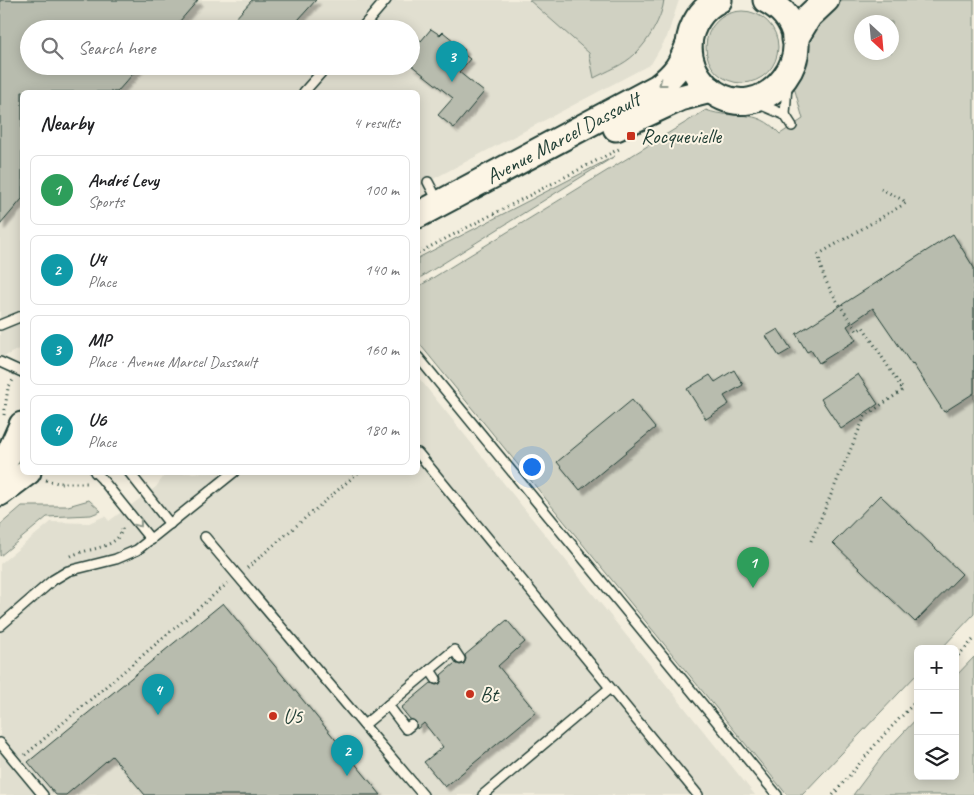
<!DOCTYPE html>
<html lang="en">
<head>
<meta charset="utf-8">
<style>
	body { margin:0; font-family:Caveat,sans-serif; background:#f2f2f2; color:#202124 }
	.controls { position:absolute; right:15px; bottom:15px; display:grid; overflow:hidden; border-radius:8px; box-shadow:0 2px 12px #0003 }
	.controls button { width:45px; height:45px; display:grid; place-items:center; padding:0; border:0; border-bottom:1px solid #e0e0e0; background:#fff; color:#202124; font:25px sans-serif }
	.compass { position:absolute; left:854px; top:15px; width:45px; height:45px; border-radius:50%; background:#fff; box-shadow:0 2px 12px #0003; rotate:154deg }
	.you { position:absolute; left:531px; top:466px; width:18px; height:18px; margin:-12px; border:4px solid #fff; border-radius:50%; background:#1a73e8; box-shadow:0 0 0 8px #1a73e833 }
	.badge { display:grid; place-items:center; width:32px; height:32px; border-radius:50%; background:#db2777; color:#fff; font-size:16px; font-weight:700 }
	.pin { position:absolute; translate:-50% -41px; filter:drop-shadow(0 1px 2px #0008) }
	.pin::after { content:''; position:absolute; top:26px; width:18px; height:15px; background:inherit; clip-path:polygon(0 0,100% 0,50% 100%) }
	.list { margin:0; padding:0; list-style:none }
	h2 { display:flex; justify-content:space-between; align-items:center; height:65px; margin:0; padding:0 20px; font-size:21px }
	h2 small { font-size:16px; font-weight:400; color:#757577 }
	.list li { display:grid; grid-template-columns:32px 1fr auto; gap:15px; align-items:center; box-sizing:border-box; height:70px; margin:0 10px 10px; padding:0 10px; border:1px solid #e0e0e0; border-radius:8px }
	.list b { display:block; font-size:19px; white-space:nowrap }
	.list p { margin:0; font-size:16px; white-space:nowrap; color:#757577 }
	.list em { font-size:16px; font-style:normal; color:#757577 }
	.icon { flex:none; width:28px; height:28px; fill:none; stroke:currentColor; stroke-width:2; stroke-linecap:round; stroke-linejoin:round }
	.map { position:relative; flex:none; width:974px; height:795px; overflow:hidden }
	.search { position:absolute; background:#fff; box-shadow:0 2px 12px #0003; left:20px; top:20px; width:400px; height:55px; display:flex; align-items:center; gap:12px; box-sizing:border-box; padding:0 18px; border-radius:28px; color:#757577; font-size:19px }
	.panel { position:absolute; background:#fff; box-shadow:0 2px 12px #0003; left:20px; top:90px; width:400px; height:385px; border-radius:8px }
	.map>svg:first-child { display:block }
	.built { fill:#e1dfd0; fill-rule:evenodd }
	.green { fill:#d0d1c2; stroke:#78877b; fill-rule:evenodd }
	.building { fill:#b8bcae; stroke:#1f3d34; filter:url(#shadow) }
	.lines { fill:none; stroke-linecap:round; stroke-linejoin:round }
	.lane-casing { stroke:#1f3d34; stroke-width:12 }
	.secondary-casing { stroke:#1f3d34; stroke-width:29 }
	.path { stroke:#1f3d34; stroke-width:3; stroke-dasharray:1 4; stroke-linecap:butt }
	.lane { stroke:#fcf5e5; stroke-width:9 }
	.secondary { stroke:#fcf5e5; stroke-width:25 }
	.oneway { stroke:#8e998c }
	.poi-dot { fill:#c8321e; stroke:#fcf5e5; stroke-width:2 }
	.labels { text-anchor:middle; stroke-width:4; stroke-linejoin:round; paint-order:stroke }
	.poi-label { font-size:21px; fill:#1f3d34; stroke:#fcf5e5; text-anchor:start }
	.street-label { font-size:21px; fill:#1f3d34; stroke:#fcf5e5 }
</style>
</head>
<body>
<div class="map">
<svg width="974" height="795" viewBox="0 0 974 795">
	<defs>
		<filter id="shadow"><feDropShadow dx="4.5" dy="4.5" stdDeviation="1" flood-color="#0004"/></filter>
	</defs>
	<rect width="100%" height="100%" fill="#f3eede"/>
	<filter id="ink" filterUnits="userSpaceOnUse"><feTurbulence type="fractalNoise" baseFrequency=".02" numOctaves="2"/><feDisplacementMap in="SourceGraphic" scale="10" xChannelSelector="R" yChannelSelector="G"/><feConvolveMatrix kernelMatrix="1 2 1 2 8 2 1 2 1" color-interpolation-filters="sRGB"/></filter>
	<g filter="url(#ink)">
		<g class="built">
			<path d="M 0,0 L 679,0 L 667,37 L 651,64 L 418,187 L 418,92 L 22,92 L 22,347 L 0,359 ZM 29,29 L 411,29 L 411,66 L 29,66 Z"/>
			<polygon points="418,377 755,795 0,795 0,564 51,522 89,523 105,516 109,521 156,487 166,473 418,472"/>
		</g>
		<g class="green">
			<path d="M 529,0 L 664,0 C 662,18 648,42 635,54 C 624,65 607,71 594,78 L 589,53 Z"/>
			<path d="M 843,0 L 974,0 L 974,614 L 941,649 L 918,649 L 918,673 L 802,795 L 787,795 L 418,342 L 418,287 L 706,110 C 736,121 755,106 780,134 L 803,119 L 794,87 L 808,63 L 807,37 L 815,18 ZM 862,22 L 892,22 L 892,52 L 862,52 Z"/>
			<circle cx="742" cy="47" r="36"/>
			<polygon points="615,156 418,279 418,258"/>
			<polygon points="89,500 101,511 91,515 47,517 0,556 0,525 22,506 68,506"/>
			<polygon points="974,657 974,795 853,795 886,751 918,717 918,776 955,776 955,677"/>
		</g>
		<g class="building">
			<polygon points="0,0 198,0 173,29 29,29 29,66 140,66 117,92 22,92 22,199 0,225"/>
			<polygon points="252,0 316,0 290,29 226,29"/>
			<polygon points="431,29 440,35 443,32 465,50 462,53 470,59 459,72 484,92 454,128 438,115 453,98 411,65 411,33 421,41"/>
			<polygon points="953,234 974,268 974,393 944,412 913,364 912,365 873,308 847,326 856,340 819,363 811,350 807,352 796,334"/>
			<polygon points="778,329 791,349 779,356 766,336"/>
			<polygon points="734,370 743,385 724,396 729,404 706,419 687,389 710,375 715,382"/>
			<polygon points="858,374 878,404 841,429 821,399"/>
			<polygon points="632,400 655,428 580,490 557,462"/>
			<polygon points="880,495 962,574 915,622 833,543"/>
			<polygon points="223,603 381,795 145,795 112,756 66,795 56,795 28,762"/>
			<polygon points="507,620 525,642 498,666 536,712 445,787 424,762 443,747 424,723 417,729 416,722 410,719 401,708 431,683 436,685 440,684 442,679 441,675 455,663 460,665 464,664 466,659 465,655"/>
		</g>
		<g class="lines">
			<defs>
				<g id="lane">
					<polyline points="361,29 386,0"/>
					<polyline points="304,92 327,66"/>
					<polyline points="757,103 785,115 787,84"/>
					<polyline points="785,115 792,126"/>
					<polyline points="428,182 439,203"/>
					<polyline points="0,325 22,316"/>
					<polyline points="418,357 777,795"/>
					<polyline points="0,362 22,372"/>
					<polyline points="418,453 698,795"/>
					<polyline points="95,472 101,478 151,540"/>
					<polyline points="129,472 170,524"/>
					<polyline points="205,537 423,795"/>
					<polyline points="0,626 53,580 68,571 116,559 137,550 234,472"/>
					<polyline points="430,670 436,679"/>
					<polyline points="388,705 406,729 411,725"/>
					<polyline points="364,725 454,650 460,659"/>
					<polyline points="0,743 43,795"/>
					<polyline points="483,795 610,688"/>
				</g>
				<g id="secondary">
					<path d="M 719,0 C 702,8 690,26 689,45 C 689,61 695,75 706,86 C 763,140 839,39 766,0"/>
					<polyline points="795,39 809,16 826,0"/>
					<polyline points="616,128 680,98 711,90"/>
					<path id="s1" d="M 418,215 L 658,87 C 676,73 681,65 689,44"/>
					<polyline points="0,469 10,452 22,425"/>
					<polyline points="0,493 28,472"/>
				</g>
			</defs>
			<use href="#lane" class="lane-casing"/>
			<use href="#secondary" class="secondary-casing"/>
			<g class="path">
				<polyline points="418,253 619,149"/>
				<polyline points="4,415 8,388 13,380"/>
				<polyline points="46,480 58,483 89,483"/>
				<path d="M 811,541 L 865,416 L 903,390 L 863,327 L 857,331 C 842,307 820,282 819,254 L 906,203 L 903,200 L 881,189"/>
				<path d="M 71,556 C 89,547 120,550 123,525"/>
				<polyline points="247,568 359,472"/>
				<polyline points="955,659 974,639"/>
				<polyline points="25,755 228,583"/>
				<polyline points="833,795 881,738 918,699"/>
			</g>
			<use href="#lane" class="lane"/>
			<use href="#secondary" class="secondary"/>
		</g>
		<defs><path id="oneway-chevron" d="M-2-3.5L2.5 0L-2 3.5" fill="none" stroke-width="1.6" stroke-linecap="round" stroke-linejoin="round" transform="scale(1.25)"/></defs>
		<g class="oneway">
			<use href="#oneway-chevron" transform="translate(662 83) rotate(143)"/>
			<use href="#oneway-chevron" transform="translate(139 524) rotate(52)"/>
		</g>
	</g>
	<g class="poi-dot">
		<rect x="626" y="131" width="10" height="10" rx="2.5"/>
		<circle cx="470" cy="694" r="5"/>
		<circle cx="273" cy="716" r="5"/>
	</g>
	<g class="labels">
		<g class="poi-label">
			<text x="641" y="143">Rocquevielle</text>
			<text x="480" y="701">Bt</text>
			<text x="283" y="723">U5</text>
		</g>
		<g class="street-label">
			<text dy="7" stroke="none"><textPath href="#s1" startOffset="164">Avenue Marcel Dassault</textPath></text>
		</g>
	</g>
</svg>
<div class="controls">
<button>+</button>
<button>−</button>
<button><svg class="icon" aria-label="layers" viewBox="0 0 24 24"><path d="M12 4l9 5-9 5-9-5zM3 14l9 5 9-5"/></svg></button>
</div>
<svg class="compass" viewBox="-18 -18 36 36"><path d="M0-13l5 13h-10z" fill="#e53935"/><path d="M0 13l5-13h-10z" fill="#757577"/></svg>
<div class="you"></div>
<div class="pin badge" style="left:753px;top:588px;background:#2e9e5b">1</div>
<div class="pin badge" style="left:347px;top:776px;background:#0f9aa8">2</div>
<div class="pin badge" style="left:452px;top:82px;background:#0f9aa8">3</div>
<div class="pin badge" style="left:158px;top:715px;background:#0f9aa8">4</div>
<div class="search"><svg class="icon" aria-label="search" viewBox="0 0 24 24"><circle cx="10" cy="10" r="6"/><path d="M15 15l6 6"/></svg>Search here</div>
<section class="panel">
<h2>Nearby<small>4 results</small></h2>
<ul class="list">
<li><span class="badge" style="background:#2e9e5b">1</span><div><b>André Levy</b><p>Sports</p></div><em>100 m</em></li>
<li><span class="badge" style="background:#0f9aa8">2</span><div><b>U4</b><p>Place</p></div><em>140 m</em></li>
<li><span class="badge" style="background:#0f9aa8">3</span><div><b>MP</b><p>Place · Avenue Marcel Dassault</p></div><em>160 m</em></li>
<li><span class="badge" style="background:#0f9aa8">4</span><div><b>U6</b><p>Place</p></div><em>180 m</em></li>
</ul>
</section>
</div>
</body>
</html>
